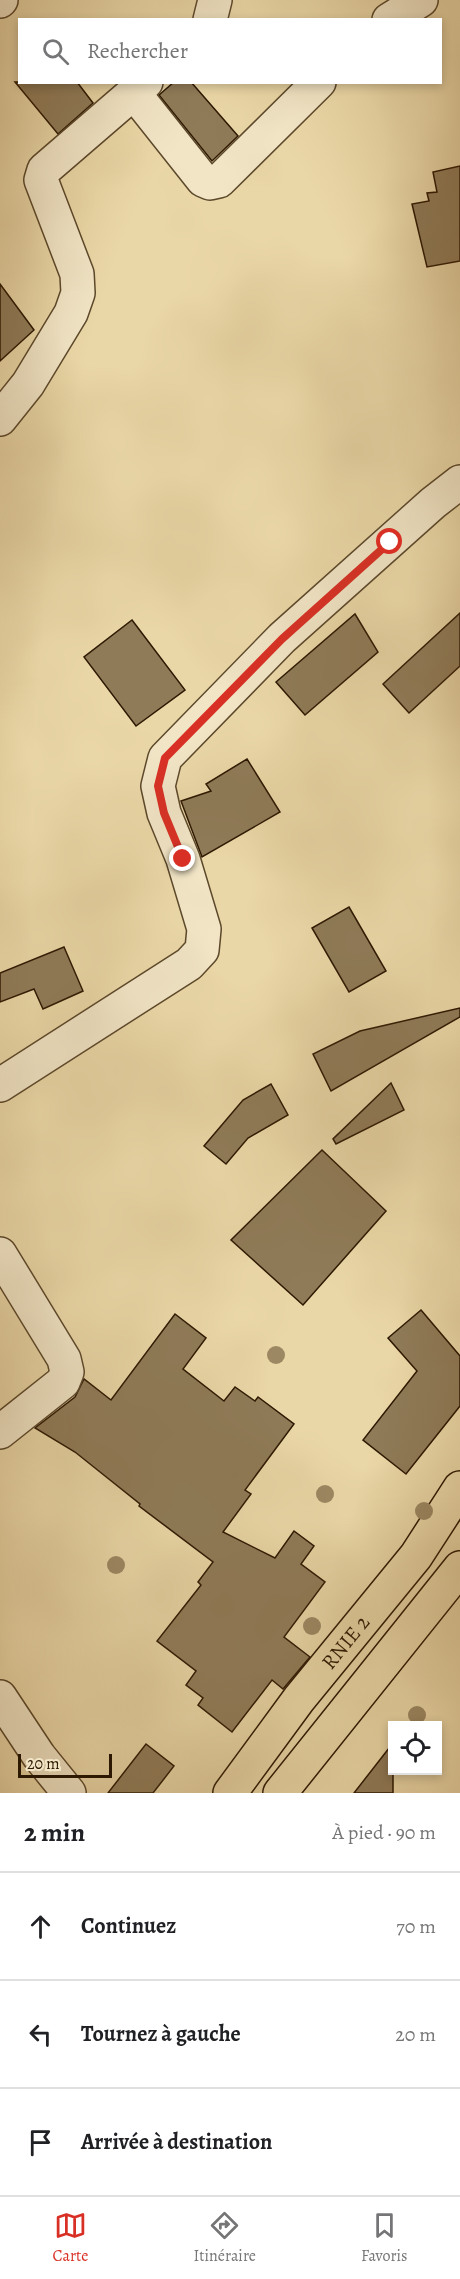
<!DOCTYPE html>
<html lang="fr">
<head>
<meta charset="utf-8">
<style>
	body { margin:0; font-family:Alegreya,serif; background:#f6f6f6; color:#202124 }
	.controls { position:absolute; right:18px; bottom:18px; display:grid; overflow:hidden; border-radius:0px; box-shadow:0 3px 9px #0003 }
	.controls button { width:54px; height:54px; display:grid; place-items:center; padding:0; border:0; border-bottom:2px solid #e0e0e0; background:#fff; color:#202124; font:30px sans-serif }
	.scale { position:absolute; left:18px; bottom:15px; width:94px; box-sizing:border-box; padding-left:6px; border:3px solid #2d1802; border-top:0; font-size:16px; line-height:21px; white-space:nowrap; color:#2d1802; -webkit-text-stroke:4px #f1e5c6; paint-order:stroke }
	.stop { position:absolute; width:18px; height:18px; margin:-14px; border:4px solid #d93025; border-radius:50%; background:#fff }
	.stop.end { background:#d93025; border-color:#fff; box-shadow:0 2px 6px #0008 }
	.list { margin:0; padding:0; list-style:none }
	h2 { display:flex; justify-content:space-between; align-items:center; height:78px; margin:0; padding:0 24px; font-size:26px }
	h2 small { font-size:20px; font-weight:400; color:#757577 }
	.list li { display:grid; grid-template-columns:39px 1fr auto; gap:18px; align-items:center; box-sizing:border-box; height:108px; padding:0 24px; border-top:2px solid #e0e0e0 }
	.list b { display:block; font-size:22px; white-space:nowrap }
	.list em { font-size:20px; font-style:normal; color:#757577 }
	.icon { flex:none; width:33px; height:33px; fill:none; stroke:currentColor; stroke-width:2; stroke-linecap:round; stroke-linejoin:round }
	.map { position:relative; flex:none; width:460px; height:1793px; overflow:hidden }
	.search { position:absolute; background:#fff; box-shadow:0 3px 9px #0003; left:18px; right:18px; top:18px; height:66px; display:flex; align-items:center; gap:15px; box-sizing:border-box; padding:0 21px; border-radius:0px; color:#757577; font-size:22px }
	.sheet { height:402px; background:#fff }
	nav { display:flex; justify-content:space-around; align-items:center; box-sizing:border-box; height:84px; border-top:2px solid #e0e0e0; background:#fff; font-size:16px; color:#757577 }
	nav a { display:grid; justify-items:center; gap:3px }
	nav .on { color:#d93025 }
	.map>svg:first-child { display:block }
	.building { fill:#8f7b58; stroke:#2d1802; stroke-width:1.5 }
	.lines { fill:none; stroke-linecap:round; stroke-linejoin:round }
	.minor-casing { stroke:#5c482b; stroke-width:36 }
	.trunk-casing { stroke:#2d1802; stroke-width:36 }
	.minor { stroke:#f1e5c6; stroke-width:33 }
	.trunk { stroke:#ead7a7; stroke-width:33 }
	.tree { fill:#9c8863 }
	.route { stroke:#d93025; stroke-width:8 }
	.labels { text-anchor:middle; stroke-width:6; stroke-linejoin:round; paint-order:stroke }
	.street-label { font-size:21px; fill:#2d1802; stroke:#f1e5c6 }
</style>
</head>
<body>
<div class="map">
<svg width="460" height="1793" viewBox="0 0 460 1793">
	<rect width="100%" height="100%" fill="#ead7a7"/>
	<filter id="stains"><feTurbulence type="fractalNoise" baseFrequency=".00333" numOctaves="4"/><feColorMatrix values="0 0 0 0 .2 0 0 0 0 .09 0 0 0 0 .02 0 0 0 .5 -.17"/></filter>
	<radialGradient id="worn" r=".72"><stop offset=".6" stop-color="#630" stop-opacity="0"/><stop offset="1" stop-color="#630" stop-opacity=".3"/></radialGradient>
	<g class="building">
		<polygon points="15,82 77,82 93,103 58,134"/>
		<polygon points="174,82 191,82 238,136 212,161 159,95"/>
		<polygon points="460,166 460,261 427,267 412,204 429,201 427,193 437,192 433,172"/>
		<polygon points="0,284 34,330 0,361"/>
		<polygon points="460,613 460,666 409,713 383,684"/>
		<polygon points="355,614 378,652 305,715 276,682"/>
		<polygon points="132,620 185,690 136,726 84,657"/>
		<polygon points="247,759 280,812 202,857 181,801 211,791 206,784"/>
		<polygon points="349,907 386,971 349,992 312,928"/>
		<polygon points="64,947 83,991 43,1009 34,989 0,1002 0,973"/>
		<polygon points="460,1008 460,1017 331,1091 313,1054 360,1031"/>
		<polygon points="391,1083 404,1110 336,1144 333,1139"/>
		<polygon points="271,1084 288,1115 248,1138 226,1164 204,1146 243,1100"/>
		<polygon points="322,1150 386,1211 303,1305 231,1240"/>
		<polygon points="421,1310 460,1356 460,1406 406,1474 363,1440 417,1371 388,1338"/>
		<polygon points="175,1314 206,1338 183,1369 224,1401 235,1387 255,1401 258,1397 294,1424 245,1490 251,1494 223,1532 275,1558 294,1531 314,1546 301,1564 325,1582 284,1637 310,1657 283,1689 272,1680 232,1732 198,1705 203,1698 186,1685 196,1671 157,1641 201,1585 198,1582 213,1562 139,1506 140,1504 75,1452 35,1428 75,1397 84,1379 111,1400"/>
		<polygon points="393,1743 393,1793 354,1793"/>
		<polygon points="146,1744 174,1766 153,1793 108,1793"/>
	</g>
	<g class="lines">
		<defs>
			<g id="minor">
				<polyline points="0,1 1,0"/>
				<polyline points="210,20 215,0"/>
				<polyline points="389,20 421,0"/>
				<polyline points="134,93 203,180 210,183 219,181 319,82"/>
				<polyline points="0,419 28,384 71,313 78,293 77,274 41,180 44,170 146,82"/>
				<polyline points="0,1085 189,964 202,950 204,929 183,859 164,813 158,786 165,758 282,638 433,503 460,482"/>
				<polyline points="0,1254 64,1359 67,1372 63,1382 0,1432"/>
				<polyline points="0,1697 39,1756 69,1793"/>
			</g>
			<g id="trunk">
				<path id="s1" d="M 230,1793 L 299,1699 L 416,1556 L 460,1488"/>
				<polyline points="280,1793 460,1568"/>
			</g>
		</defs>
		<use href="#minor" class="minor-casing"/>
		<use href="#trunk" class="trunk-casing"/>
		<use href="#minor" class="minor"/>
		<use href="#trunk" class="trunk"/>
	</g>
	<g class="tree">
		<circle cx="276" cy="1355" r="9"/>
		<circle cx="325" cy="1494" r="9"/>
		<circle cx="424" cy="1511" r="9"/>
		<circle cx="116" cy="1565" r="9"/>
		<circle cx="312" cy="1626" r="9"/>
		<circle cx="417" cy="1715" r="9"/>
	</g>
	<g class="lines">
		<polyline class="route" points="183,859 164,813 158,786 165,758 282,639 390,542"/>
	</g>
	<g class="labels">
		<g class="street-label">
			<text dy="7" stroke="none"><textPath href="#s1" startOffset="190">RNIE 2</textPath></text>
		</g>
	</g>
	<rect width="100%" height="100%" filter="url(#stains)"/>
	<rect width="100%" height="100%" fill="url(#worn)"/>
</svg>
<div class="controls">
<button><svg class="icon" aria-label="locate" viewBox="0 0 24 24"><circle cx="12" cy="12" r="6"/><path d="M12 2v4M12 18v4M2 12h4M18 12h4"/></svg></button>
</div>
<div class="scale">20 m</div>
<div class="stop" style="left:390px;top:542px"></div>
<div class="stop end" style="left:183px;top:859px"></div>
<div class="search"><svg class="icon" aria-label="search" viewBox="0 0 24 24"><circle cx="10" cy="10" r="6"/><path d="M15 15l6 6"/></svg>Rechercher</div>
</div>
<section class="sheet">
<h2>2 min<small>À pied · 90 m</small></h2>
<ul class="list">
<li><svg class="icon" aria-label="ahead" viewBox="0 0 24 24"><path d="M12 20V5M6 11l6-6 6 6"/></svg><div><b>Continuez</b></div><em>70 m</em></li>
<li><svg class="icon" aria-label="left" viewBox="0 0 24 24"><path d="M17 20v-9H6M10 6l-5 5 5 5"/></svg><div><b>Tournez à gauche</b></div><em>20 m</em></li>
<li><svg class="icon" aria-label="arrive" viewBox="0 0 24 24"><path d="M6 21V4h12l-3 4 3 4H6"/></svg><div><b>Arrivée à destination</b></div></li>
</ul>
</section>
<nav>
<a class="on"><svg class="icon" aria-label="map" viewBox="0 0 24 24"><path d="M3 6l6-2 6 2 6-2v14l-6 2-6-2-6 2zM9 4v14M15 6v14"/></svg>Carte</a>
<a><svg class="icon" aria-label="directions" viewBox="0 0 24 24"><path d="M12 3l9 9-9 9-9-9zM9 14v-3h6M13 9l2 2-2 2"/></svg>Itinéraire</a>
<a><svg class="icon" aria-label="saved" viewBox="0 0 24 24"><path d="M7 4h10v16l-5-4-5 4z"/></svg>Favoris</a>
</nav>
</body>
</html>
